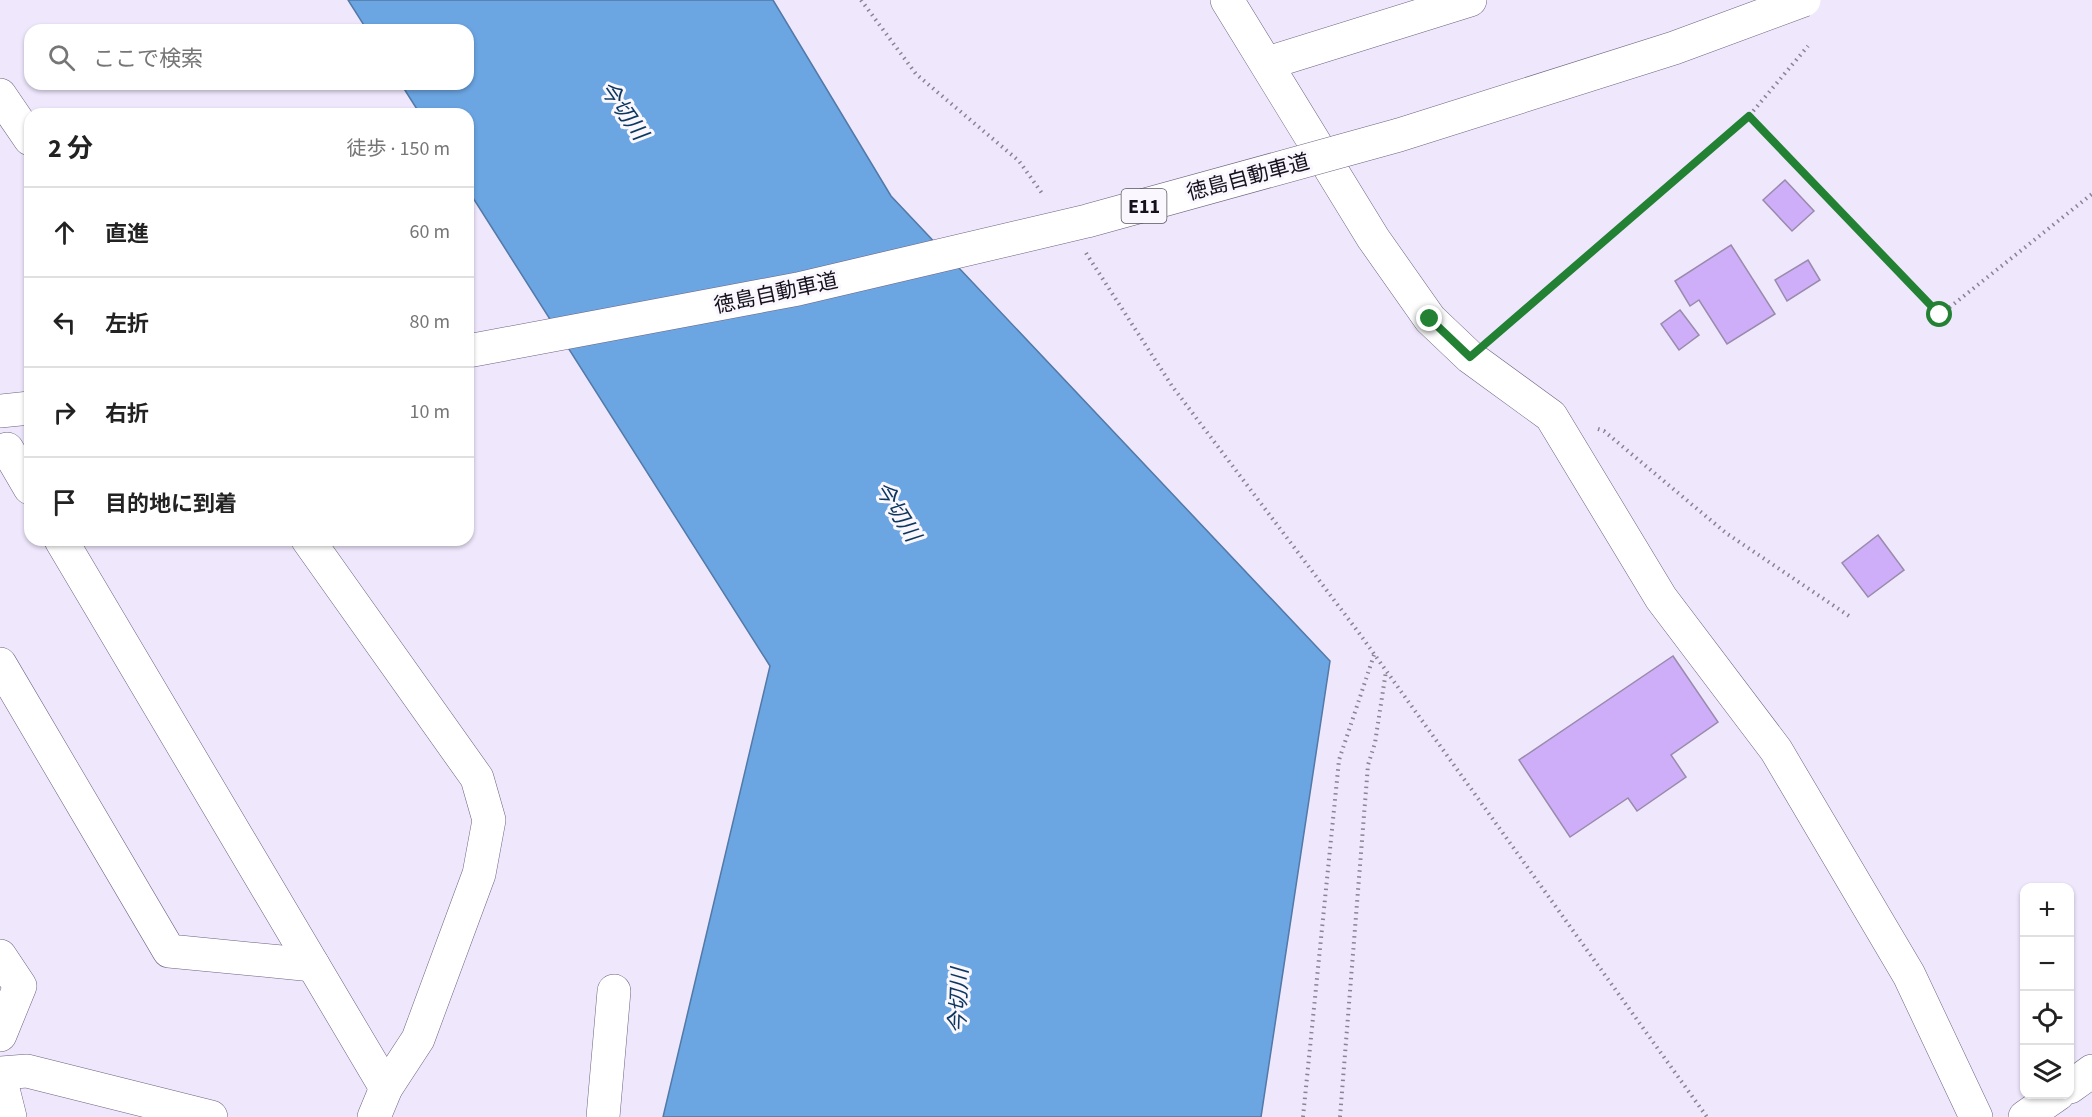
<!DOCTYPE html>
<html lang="ja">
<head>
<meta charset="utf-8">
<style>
	body { margin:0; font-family:"Source Sans 3","Noto Sans JP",sans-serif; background:#f2f2f2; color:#222 }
	.controls { position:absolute; right:18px; bottom:18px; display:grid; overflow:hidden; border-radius:12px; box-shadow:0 2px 4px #0004 }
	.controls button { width:54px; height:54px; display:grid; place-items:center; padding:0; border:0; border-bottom:2px solid #e0e0e0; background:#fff; color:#222; font:30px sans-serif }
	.stop { position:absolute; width:18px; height:18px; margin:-14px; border:4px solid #228133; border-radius:50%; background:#fff }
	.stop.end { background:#228133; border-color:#fff; box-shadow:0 2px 6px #0008 }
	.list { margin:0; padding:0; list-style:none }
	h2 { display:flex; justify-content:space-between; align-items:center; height:78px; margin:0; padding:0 24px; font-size:26px }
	h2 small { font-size:20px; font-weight:400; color:#767676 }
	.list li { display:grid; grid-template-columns:39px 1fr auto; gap:18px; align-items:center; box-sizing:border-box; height:90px; padding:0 24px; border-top:2px solid #e0e0e0 }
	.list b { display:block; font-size:22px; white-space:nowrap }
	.list em { font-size:20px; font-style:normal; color:#767676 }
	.icon { flex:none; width:33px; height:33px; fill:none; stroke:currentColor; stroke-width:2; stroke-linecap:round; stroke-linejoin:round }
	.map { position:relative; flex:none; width:2092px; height:1117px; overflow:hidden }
	.search { position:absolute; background:#fff; box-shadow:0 2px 4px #0004; left:24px; top:24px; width:450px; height:66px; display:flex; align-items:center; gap:15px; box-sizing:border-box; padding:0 21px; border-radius:18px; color:#767676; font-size:22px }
	.panel { position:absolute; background:#fff; box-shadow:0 2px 4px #0004; left:24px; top:108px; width:450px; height:438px; border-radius:18px }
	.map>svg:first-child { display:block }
	.water { fill:#6ba5e2; stroke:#5279a7; stroke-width:1.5 }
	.building { fill:#ceaef9; stroke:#988bab; stroke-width:1.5 }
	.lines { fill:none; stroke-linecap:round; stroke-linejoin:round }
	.street-casing { stroke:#6e6180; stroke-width:34 }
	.secondary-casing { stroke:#6e6180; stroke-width:34 }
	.highway-casing { stroke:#6e6180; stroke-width:34 }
	.path { stroke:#8a8394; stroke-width:4; stroke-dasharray:1.5 4.5; stroke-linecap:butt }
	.street { stroke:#fff; stroke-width:33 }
	.secondary { stroke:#fff; stroke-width:33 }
	.highway { stroke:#fff; stroke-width:33 }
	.highway-bridge-casing { stroke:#6e6180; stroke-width:34; stroke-linecap:butt }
	.highway-bridge { stroke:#fff; stroke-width:33 }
	.route { stroke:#228133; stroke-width:8 }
	.labels { text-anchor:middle; stroke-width:6; stroke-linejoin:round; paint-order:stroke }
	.shield { fill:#faf7fe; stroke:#5a5660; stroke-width:1.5 }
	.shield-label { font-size:20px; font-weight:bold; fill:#16111d }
	.street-label { font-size:21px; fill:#16111d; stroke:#faf7fe }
	.water-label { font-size:22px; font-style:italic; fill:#0b365d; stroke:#faf7fe }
</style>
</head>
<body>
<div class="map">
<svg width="2092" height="1117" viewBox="0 0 2092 1117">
	<rect width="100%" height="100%" fill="#efe7fc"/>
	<polygon class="water" points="348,0 773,0 891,196 1330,661 1261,1117 663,1117 770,666 468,190 468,114 420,114 401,84 468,84 468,30 367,30"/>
	<g class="building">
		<polygon points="1785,180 1814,211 1792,231 1763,200"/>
		<polygon points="1731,245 1775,314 1727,344 1699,300 1690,306 1675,281"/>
		<polygon points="1808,260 1820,280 1787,301 1775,280"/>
		<polygon points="1680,310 1699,335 1679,350 1661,324"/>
		<polygon points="1878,535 1904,570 1868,597 1842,563"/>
		<polygon points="1673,656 1718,722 1671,755 1686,777 1637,811 1628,798 1570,837 1519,760"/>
	</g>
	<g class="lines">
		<defs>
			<g id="street">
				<polyline points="1227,0 1373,238 1430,319 1470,357 1551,416 1661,598 1776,750 1909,975 1976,1117"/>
				<polyline points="7,449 30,488"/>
				<polyline points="61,540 386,1088"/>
				<polyline points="0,664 169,951 313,965"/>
				<polyline points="0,956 20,986 0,1035"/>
				<polyline points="0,1073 27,1071 211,1117"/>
				<polyline points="0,1077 10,1117"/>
				<polyline points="2070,1087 2092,1071"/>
				<polyline points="603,1117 614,991"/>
				<polyline points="2025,1117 2058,1094"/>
			</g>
			<g id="secondary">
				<polyline points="1268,63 1470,0"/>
				<polyline points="0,95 30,139"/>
				<polyline points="308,540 477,778 489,820 479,874 418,1039 386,1088 374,1117"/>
			</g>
			<polyline id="highway" points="0,411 30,408"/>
		</defs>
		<use href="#street" class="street-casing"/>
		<use href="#secondary" class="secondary-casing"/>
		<use href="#highway" class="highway-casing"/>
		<g class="path">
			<polyline points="861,0 916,74 1019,161 1044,196"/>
			<polyline points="1749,116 1940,315 2092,194"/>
			<polyline points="1086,253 1172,386 1359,633 1707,1117"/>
			<polyline points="1495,335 1749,116 1808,46"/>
			<polyline points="1598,429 1604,431 1726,533 1852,618"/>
			<polyline points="1303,1117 1339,760 1374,655"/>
			<polyline points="1340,1117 1368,765 1375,743 1386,671"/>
		</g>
		<use href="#street" class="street"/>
		<use href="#secondary" class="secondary"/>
		<use href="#highway" class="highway"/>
		<defs>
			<polyline id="highway-bridge" points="468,351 798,289 1087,221 1399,135 1674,48 1804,0"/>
		</defs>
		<use href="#highway-bridge" class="highway-bridge-casing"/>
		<use href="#highway-bridge" class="highway-bridge"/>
	</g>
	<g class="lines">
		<polyline class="route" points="1430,319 1470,357 1749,116 1940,315"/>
	</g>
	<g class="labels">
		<rect class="shield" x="1121.5" y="189" width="45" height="34" rx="4.5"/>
		<g class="shield-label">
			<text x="1144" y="213">E11</text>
		</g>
		<g class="street-label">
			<text transform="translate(1248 177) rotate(-15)" y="7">徳島自動車道</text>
			<text transform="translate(776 293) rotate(-12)" y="7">徳島自動車道</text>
		</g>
		<g class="water-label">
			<text transform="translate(624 110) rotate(55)" y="8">今切川</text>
			<text transform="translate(898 511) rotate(58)" y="8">今切川</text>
			<text transform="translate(958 1001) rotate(-88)" y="8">今切川</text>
		</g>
	</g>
</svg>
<div class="controls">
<button>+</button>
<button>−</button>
<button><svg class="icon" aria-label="locate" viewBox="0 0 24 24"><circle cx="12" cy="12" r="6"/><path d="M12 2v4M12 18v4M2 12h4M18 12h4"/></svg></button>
<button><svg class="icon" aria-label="layers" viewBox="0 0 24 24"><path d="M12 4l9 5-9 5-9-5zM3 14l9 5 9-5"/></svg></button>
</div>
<div class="stop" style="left:1940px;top:315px"></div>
<div class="stop end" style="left:1430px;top:319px"></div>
<div class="search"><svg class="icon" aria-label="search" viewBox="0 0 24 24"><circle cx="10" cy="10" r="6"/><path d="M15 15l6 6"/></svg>ここで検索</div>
<section class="panel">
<h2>2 分<small>徒歩 · 150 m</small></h2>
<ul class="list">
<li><svg class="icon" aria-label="ahead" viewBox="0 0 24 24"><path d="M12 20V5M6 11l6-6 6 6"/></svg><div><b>直進</b></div><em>60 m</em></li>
<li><svg class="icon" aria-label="left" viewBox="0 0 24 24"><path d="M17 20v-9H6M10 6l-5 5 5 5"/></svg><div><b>左折</b></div><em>80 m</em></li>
<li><svg class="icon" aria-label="right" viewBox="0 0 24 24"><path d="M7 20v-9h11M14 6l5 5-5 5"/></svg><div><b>右折</b></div><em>10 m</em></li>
<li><svg class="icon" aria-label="arrive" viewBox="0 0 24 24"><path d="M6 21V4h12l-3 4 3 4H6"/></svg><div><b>目的地に到着</b></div></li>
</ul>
</section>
</div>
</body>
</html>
